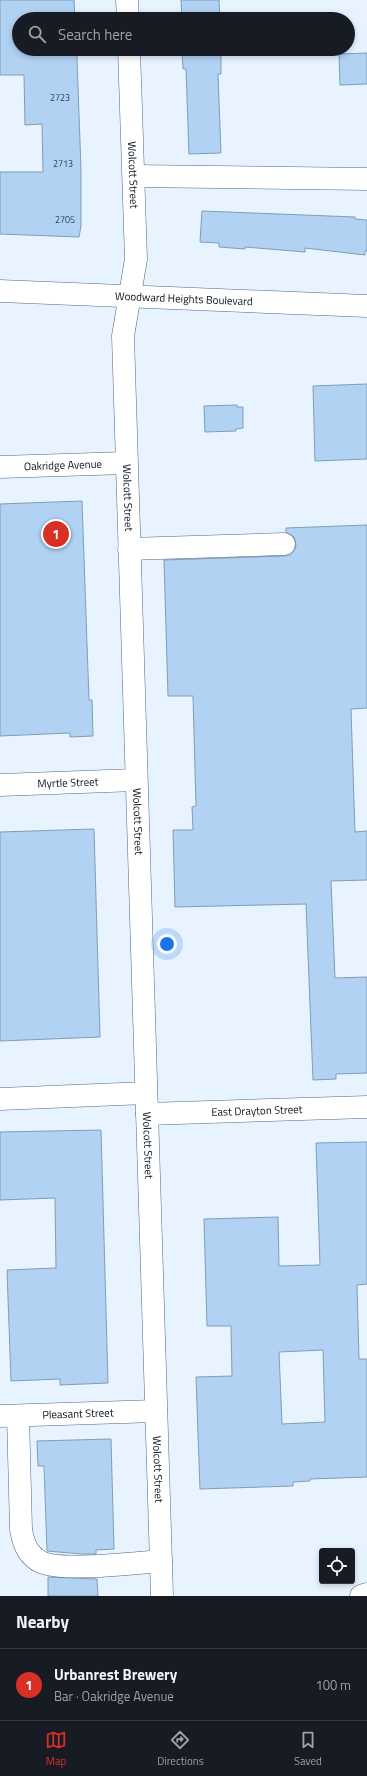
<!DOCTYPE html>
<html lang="en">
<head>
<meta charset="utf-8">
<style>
	body { margin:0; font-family:"Titillium Web",sans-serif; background:#242831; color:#f1f3f6 }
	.controls { position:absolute; right:12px; bottom:12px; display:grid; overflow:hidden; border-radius:4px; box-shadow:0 2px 6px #0003 }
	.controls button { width:36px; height:36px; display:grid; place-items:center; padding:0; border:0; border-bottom:1px solid #363941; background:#171b24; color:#f1f3f6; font:20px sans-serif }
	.you { position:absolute; left:167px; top:944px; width:14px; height:14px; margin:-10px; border:3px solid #fff; border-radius:50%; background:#1a73e8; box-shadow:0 0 0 6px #1a73e833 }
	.badge { display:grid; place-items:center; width:26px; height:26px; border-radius:50%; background:#d93025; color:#fff; font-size:13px; font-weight:700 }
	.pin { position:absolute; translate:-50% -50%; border:2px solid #fff; box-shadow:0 1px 4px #0006 }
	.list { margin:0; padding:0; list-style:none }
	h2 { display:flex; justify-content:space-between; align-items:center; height:52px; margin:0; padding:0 16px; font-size:17px }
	h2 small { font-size:13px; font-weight:400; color:#9ea1a6 }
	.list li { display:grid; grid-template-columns:26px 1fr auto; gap:12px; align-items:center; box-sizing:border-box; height:72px; padding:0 16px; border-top:1px solid #363941 }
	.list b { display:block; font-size:15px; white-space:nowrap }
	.list p { margin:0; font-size:13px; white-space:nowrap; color:#9ea1a6 }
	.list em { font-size:13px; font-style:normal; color:#9ea1a6 }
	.icon { flex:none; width:22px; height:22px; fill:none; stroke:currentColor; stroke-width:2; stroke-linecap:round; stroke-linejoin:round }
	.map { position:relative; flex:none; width:367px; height:1596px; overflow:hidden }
	.search { position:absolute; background:#171b24; box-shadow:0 2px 6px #0003; left:12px; right:12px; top:12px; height:44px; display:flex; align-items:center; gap:10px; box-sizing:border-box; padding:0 14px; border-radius:22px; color:#9ea1a6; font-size:15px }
	.sheet { height:124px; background:#171b24 }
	nav { display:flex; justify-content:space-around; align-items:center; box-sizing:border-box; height:56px; border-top:1px solid #363941; background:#171b24; font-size:11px; color:#9ea1a6 }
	nav a { display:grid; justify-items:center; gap:2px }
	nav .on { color:#d93025 }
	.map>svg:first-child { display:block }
	.building { fill:#b1d2f3; stroke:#829cb7; fill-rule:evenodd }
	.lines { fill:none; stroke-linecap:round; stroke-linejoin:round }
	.minor-casing { stroke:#506881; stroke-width:23 }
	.minor { stroke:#fff; stroke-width:22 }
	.labels { text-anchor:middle; stroke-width:4; stroke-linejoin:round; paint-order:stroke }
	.number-label { font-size:9px; fill:#324150 }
	.street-label { font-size:11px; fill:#07111a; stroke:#fff }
</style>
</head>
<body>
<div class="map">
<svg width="367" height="1596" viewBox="0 0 367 1596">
	<rect width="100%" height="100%" fill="#e7f3fe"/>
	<g class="building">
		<polygon points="0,0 74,0 75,19 19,19 19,49 86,49 77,50 77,59 81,170 81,226 79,237 0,234 0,172 43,172 42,124 25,125 24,75 0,75"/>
		<polygon points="181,0 219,0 220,19 182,19"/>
		<polygon points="182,49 221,49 221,74 218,74 221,153 189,154 186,69 183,69"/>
		<polygon points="367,53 367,84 340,85 339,54"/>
		<polygon points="202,211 355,217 355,219 367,220 367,251 365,251 365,255 305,248 305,252 245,247 245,249 219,247 219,243 200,242"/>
		<polygon points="367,384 367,459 315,461 313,386"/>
		<polygon points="237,405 237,407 243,407 243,428 236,429 236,431 205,432 204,406"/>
		<polygon points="82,501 89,700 92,700 93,736 70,737 70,733 0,736 0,504"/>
		<polygon points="367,525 367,708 351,709 355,832 367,831 367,880 331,881 335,978 367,977 367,1073 336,1074 336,1079 313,1080 306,904 175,907 173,830 193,830 192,807 196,806 193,696 168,696 164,560 285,556 290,555 295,550 296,544 294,537 286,532 286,528"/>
		<polygon points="94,829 100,1037 0,1041 0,832"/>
		<polygon points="101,1130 108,1383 60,1385 60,1379 11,1381 7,1270 56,1268 55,1198 0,1200 0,1132"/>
		<path d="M 367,1142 L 367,1284 L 357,1285 L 359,1359 L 367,1359 L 367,1477 L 310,1479 L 310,1481 L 293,1482 L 293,1486 L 200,1489 L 196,1377 L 232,1376 L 231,1326 L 207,1326 L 204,1219 L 278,1217 L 279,1266 L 320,1265 L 316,1143 ZM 323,1350 L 325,1422 L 282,1424 L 279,1352 Z"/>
		<polygon points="111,1439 114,1549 96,1550 96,1554 81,1554 47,1551 44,1466 38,1466 37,1441"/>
		<polygon points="48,1577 97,1579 98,1596 48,1596"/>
	</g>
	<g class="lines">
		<defs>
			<g id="minor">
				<polyline points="127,0 128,19"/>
				<path id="s1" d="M 129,49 L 136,259 L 123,336 L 162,1596"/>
				<polyline points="134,176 367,179"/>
				<path id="s2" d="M 0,291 L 367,306"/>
				<path id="s3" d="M 0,467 L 126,463"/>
				<polyline points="129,549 284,544"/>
				<path id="s4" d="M 0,785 L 136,780"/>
				<polyline points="0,1099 146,1093"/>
				<path id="s5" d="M 147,1114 L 367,1107"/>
				<path id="s6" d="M 0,1416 L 156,1411"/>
				<path d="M 18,1416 L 21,1529 C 23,1543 28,1556 41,1562 C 61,1572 136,1563 161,1561"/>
				<polyline points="361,1596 367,1594"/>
			</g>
		</defs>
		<use href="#minor" class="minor-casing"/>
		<use href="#minor" class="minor"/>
	</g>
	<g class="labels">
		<g class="number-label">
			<text x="60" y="101">2723</text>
			<text x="63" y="167">2713</text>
			<text x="65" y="223">2705</text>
		</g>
		<g class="street-label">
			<text dy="4" stroke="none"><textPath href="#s1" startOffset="126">Wolcott Street</textPath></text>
			<text dy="4" stroke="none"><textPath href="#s2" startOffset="184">Woodward Heights Boulevard</textPath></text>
			<text dy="4" stroke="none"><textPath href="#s3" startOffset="63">Oakridge Avenue</textPath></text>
			<text dy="4" stroke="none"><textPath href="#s1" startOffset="450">Wolcott Street</textPath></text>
			<text dy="4" stroke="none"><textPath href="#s4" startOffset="68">Myrtle Street</textPath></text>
			<text dy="4" stroke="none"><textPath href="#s1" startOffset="774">Wolcott Street</textPath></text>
			<text dy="4" stroke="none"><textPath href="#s5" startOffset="110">East Drayton Street</textPath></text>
			<text dy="4" stroke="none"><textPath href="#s1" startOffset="1098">Wolcott Street</textPath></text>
			<text dy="4" stroke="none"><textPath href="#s6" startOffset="78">Pleasant Street</textPath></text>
			<text dy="4" stroke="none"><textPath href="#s1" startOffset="1422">Wolcott Street</textPath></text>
		</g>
	</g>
</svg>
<div class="controls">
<button><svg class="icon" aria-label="locate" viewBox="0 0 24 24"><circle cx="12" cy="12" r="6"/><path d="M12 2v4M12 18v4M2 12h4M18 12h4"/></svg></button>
</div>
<div class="you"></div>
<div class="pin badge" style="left:56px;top:534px">1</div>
<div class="search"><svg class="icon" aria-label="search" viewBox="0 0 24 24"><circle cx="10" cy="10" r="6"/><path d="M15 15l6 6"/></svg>Search here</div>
</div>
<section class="sheet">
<h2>Nearby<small></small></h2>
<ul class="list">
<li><span class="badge">1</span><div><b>Urbanrest Brewery</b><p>Bar · Oakridge Avenue</p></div><em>100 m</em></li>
</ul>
</section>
<nav>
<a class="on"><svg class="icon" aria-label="map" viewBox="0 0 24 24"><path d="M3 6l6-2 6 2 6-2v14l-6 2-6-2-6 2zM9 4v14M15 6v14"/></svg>Map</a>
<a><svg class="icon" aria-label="directions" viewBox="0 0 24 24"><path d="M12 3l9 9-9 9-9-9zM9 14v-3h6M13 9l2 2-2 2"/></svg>Directions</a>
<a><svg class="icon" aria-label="saved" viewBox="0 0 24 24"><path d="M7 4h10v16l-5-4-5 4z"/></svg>Saved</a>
</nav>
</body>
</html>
